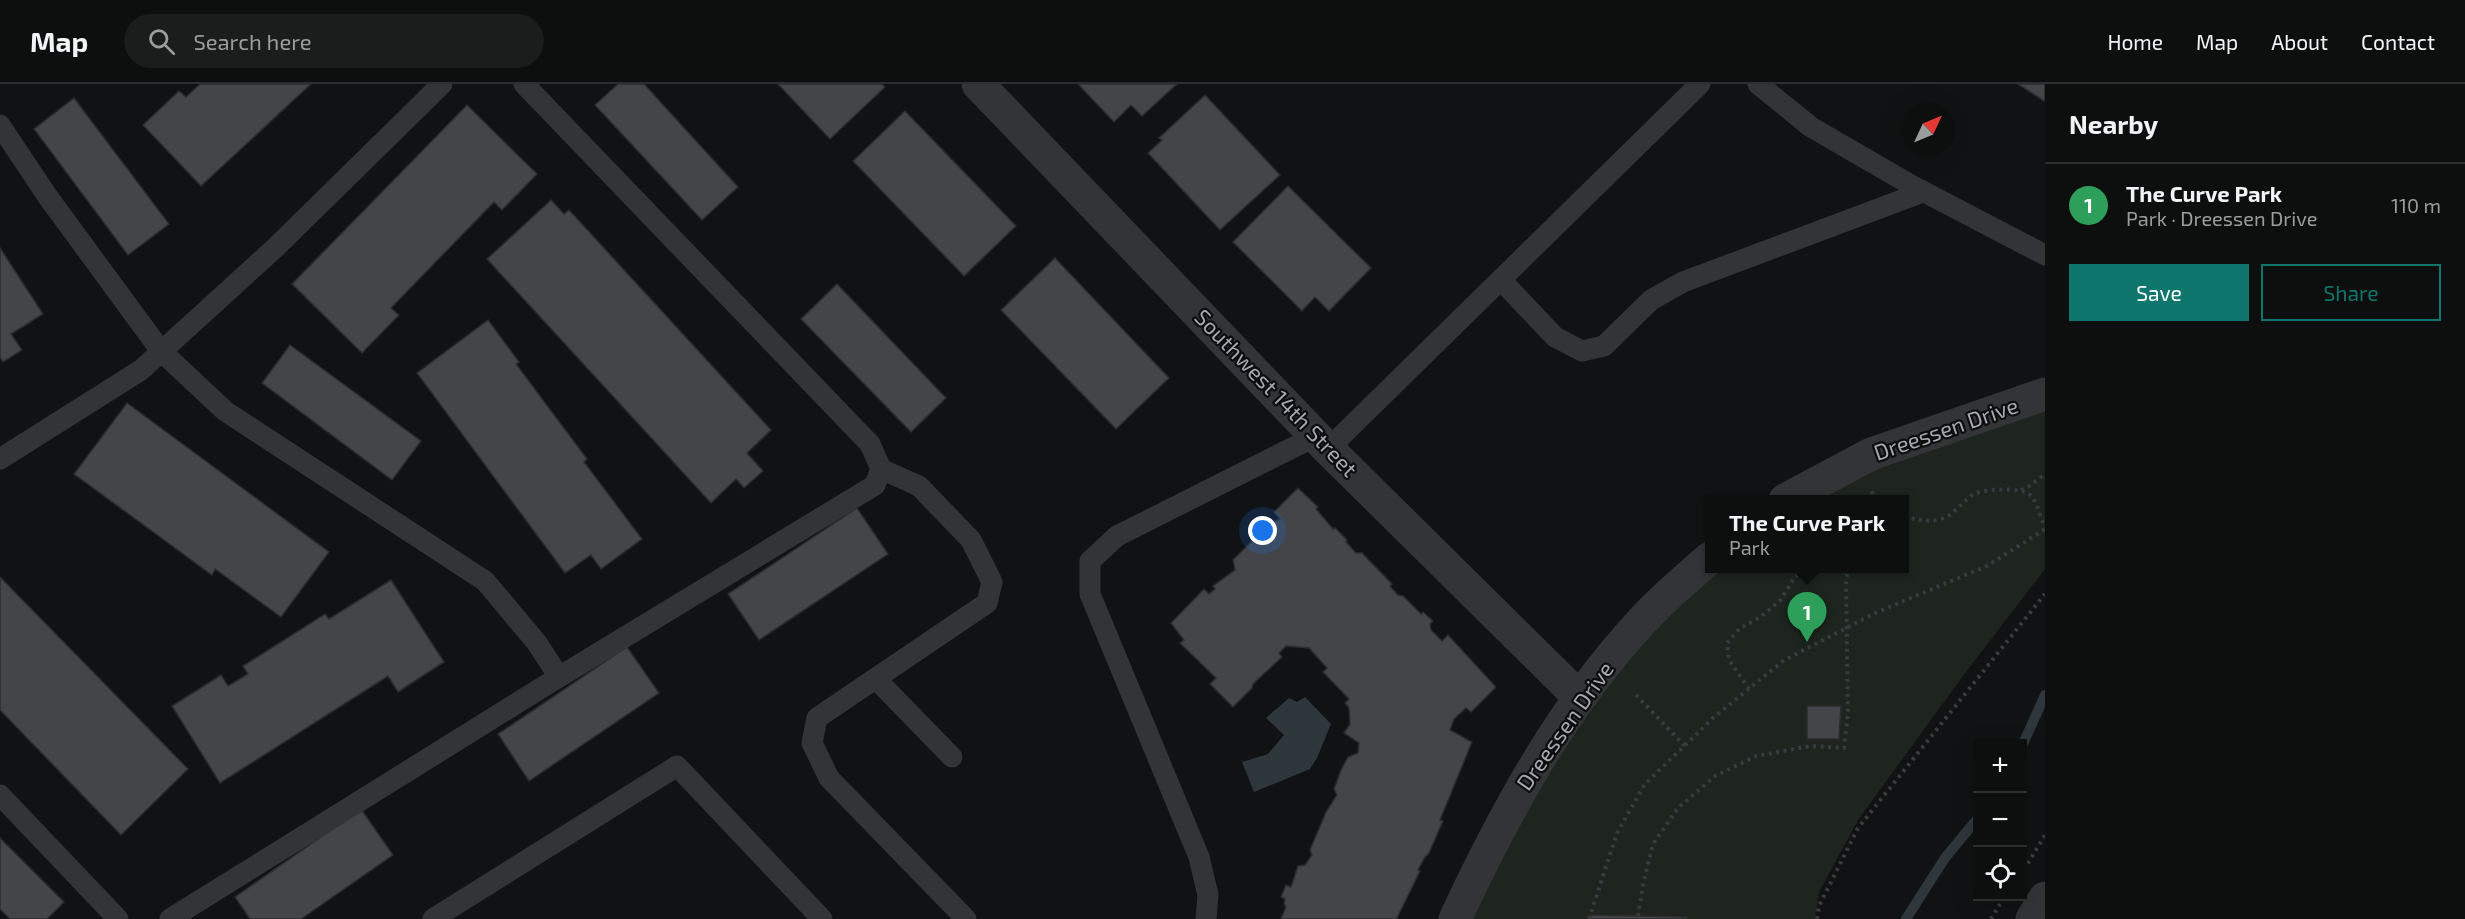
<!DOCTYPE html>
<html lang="en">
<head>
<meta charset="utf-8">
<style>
	body { margin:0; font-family:"Exo 2",sans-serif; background:#1b1c1c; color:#f1f3f6 }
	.controls { position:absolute; right:18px; bottom:18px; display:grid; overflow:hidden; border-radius:0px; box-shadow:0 6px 24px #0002 }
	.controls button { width:54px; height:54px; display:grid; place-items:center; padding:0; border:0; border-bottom:2px solid #2d2e2e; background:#0d0e0e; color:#f1f3f6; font:30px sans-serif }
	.compass { position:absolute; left:1901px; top:18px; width:54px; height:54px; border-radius:50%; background:#0d0e0e; box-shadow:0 6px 24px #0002; rotate:46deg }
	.you { position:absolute; left:1263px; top:447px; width:21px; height:21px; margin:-15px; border:4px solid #fff; border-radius:50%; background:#1a73e8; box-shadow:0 0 0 9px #1a73e833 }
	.badge { display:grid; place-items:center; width:39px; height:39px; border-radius:50%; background:#0f766e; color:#fff; font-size:20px; font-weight:700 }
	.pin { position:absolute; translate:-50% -50px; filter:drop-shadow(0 2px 3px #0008) }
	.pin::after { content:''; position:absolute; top:32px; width:21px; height:18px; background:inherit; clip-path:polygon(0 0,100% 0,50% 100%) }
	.popup { position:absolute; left:1705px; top:411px; width:204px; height:78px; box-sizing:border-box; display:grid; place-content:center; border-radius:0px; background:#0d0e0e; filter:drop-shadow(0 2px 4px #0005); font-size:20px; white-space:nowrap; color:#9a9c9e }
	.popup b { font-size:22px; color:#f1f3f6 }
	.popup::after { content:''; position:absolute; left:50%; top:100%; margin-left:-12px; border:12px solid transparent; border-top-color:#0d0e0e }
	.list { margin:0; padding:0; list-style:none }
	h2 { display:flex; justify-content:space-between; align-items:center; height:78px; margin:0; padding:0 24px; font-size:26px }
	h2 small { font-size:20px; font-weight:400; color:#9a9c9e }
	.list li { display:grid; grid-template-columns:39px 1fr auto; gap:18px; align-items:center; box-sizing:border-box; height:84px; padding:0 24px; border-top:2px solid #2d2e2e }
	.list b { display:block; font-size:22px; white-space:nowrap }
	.list p { margin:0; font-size:20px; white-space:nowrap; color:#9a9c9e }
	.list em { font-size:20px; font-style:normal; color:#9a9c9e }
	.actions { display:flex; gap:12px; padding:18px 24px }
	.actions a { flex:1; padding:14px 0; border:2px solid #0f766e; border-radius:0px; text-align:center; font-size:21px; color:#0f766e }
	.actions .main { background:#0f766e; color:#fff }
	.icon { flex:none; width:33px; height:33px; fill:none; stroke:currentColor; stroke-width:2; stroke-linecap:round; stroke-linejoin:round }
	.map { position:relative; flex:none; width:2045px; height:835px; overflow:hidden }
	header { display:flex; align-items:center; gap:36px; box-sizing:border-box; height:84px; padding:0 30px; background:#0d0e0e; border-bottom:2px solid #2d2e2e }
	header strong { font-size:28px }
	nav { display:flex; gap:33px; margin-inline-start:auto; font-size:21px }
	.search { width:420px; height:54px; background:#1b1c1c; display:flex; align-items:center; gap:15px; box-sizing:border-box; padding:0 21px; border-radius:33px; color:#9a9c9e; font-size:22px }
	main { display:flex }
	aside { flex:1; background:#0d0e0e }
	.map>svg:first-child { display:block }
	.green { fill:#1e251f }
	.water { fill:#2e373c }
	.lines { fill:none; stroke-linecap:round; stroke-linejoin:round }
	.stream { stroke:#2e373c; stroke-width:10 }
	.building { fill:#434548; stroke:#2c2c2f; stroke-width:1.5 }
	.path { stroke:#393b3e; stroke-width:4; stroke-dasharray:3 4.5; stroke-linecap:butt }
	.service { stroke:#333437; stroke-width:21 }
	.minor { stroke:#333437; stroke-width:33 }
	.labels { text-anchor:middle; stroke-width:4.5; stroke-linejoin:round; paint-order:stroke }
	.street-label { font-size:22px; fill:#a4a9b2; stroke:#0d0d0e }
</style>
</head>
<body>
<header>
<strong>Map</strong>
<div class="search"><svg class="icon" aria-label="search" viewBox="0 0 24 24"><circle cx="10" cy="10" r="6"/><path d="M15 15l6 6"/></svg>Search here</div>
<nav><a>Home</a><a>Map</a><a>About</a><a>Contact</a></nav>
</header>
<main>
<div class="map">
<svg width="2045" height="835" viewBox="0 0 2045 835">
	<rect width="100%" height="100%" fill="#111213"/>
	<polygon class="green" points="2045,301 2045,485 1963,592 1858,736 1819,808 1815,835 1448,835 1500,722 1710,484 1904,484 1904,416 1785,415"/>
	<polygon class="water" points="1305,613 1331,640 1317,674 1310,685 1254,708 1242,678 1268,670 1284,651 1266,634 1289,614 1297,618"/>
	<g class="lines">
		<g class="stream">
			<polyline points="2022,662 2045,611"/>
			<polyline points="1906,835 1945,774 1978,734"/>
		</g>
	</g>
	<g class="building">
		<polygon points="200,0 311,0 201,102 143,41 179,7 186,13"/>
		<polygon points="618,0 644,0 738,103 702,136 595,21"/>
		<polygon points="778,0 882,0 885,3 830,55"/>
		<polygon points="1078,0 1177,0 1142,32 1131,21 1114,38"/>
		<polygon points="2018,0 2045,0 2045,16 2044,17"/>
		<polygon points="1205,11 1280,91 1220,146 1148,69 1162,56 1159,54"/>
		<polygon points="74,14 169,140 128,171 34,45"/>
		<polygon points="467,21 537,90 502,126 494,118 391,224 399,231 362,269 292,200"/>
		<polygon points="905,27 1016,142 964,192 853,77"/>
		<polygon points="1288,102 1371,184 1329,227 1315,213 1302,227 1233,158"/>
		<polygon points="551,116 564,130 569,126 771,346 747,369 763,387 744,404 736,395 711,419 487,175"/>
		<polygon points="0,164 43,230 11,250 22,266 3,278 0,273"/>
		<polygon points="1055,174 1169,294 1116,345 1001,226"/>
		<polygon points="837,200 946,314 911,348 801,235"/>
		<polygon points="488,236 519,278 516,280 587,375 584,378 642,455 601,485 591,471 565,489 417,289"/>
		<polygon points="290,261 421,357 392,396 262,299"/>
		<polygon points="127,319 329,468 281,533 215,485 212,491 74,390"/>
		<polygon points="1298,404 1318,423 1316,425 1333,445 1335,444 1347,456 1346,458 1356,469 1362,469 1392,500 1390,502 1398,511 1403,512 1421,530 1423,528 1433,537 1430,540 1431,546 1442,557 1448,551 1495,602 1495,604 1471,628 1466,624 1454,635 1450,646 1472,658 1440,736 1443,737 1429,769 1425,773 1418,786 1420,787 1397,834 1398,835 1281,835 1286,823 1284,820 1285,815 1281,813 1286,801 1291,803 1298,782 1305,781 1312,771 1310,766 1326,728 1337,711 1334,705 1341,686 1348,673 1358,669 1359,659 1344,649 1350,640 1349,624 1345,619 1349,615 1323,588 1327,584 1309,564 1286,562 1279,569 1282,573 1253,600 1252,604 1233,623 1210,600 1216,594 1180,559 1184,556 1171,539 1204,505 1209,510 1215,505 1213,502 1235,486 1233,476 1262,447 1260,445 1269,436 1273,438 1280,435 1274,428"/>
		<polygon points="857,424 888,470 759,556 728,510"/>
		<polygon points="0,493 188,685 121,751 0,626"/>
		<polygon points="391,496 444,578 398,608 388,592 220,699 172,622 221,591 228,602 248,590 243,582 325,530 329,535"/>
		<polygon points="627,563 659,609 529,697 498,650"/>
		<polygon points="1807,622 1841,622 1839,655 1807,655"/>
		<polygon points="361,725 393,771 301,835 250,835 235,813"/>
		<polygon points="0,754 64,818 47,835 10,835 0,825"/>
		<polygon points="1591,831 1687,833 1686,835 1590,835"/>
	</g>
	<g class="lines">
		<g class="path">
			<polyline points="2021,406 2028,403 2045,390"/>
			<polyline points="1872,407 1874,416"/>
			<path d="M 1904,433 C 1917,435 1928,439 1941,435 C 1955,431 1962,417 1974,410 C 1983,405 2021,403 2029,410 C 2038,417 2038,431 2045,442"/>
			<polyline points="1835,484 1848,489"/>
			<polyline points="1749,605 1729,576 1727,559 1740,544 1759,534 1780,517 1794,494 1805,484"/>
			<polyline points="1636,611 1685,662"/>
			<polyline points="2024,786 2045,751"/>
			<polyline points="1638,832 1643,801 1653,760 1678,724 1715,692 1756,672 1811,662 1844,664 1848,630 1846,495 1849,484"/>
			<polyline points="1589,835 1617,749 1645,700 1713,634 1783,577 1873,530 1987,482 2045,445"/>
			<polyline points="1817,835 1819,822 1858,744 2045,510"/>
			<polyline points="1991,835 2000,820"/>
		</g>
		<g class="service">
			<polyline points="1758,0 1811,43 1911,101 2045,171"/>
			<polyline points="0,41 48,113 161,267 225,327 485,497 537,559 559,593"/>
			<polyline points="1501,196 1555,253 1582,267 1604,262 1651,216 1683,198 1923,108"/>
			<polyline points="1328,365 1700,0"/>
			<polyline points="0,375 141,286 275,164 442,0"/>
			<polyline points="881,385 919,402 971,456 992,498 987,519 817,634 812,659 829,694 966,835"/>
			<polyline points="876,595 952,673"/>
			<polyline points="0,711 118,835"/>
			<polyline points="170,835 559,593 875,401 881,385 870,360 524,0"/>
			<polyline points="433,835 677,682 822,835"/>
			<polyline points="1206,835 1208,811 1199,773 1090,510 1090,477 1117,452 1316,352"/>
		</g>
		<g class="minor">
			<polyline points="978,0 1328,365 1579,613"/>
			<polyline points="1785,416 1871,370 2045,310"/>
			<path d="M 1455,835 C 1505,728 1562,623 1643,536 C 1663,514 1687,494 1710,474"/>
			<polyline points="2032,835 2045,814"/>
		</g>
	</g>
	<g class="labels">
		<g class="street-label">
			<text transform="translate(1276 309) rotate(46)" y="8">Southwest 14th Street</text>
			<text transform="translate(1946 345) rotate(-19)" y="8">Dreessen Drive</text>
			<text transform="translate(1565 642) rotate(-55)" y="8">Dreessen Drive</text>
		</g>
	</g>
</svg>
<div class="controls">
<button>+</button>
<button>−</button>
<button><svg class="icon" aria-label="locate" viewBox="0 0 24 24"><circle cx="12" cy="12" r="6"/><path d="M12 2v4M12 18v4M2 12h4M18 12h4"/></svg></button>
</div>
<svg class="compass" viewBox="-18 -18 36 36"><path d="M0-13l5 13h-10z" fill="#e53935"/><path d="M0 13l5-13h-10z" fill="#9a9c9e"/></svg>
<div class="you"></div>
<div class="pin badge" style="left:1807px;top:558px;background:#2e9e5b">1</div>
<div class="popup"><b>The Curve Park</b>Park</div>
</div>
<aside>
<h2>Nearby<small></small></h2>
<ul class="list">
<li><span class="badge" style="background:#2e9e5b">1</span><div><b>The Curve Park</b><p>Park · Dreessen Drive</p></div><em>110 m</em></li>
</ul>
<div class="actions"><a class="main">Save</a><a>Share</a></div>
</aside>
</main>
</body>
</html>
